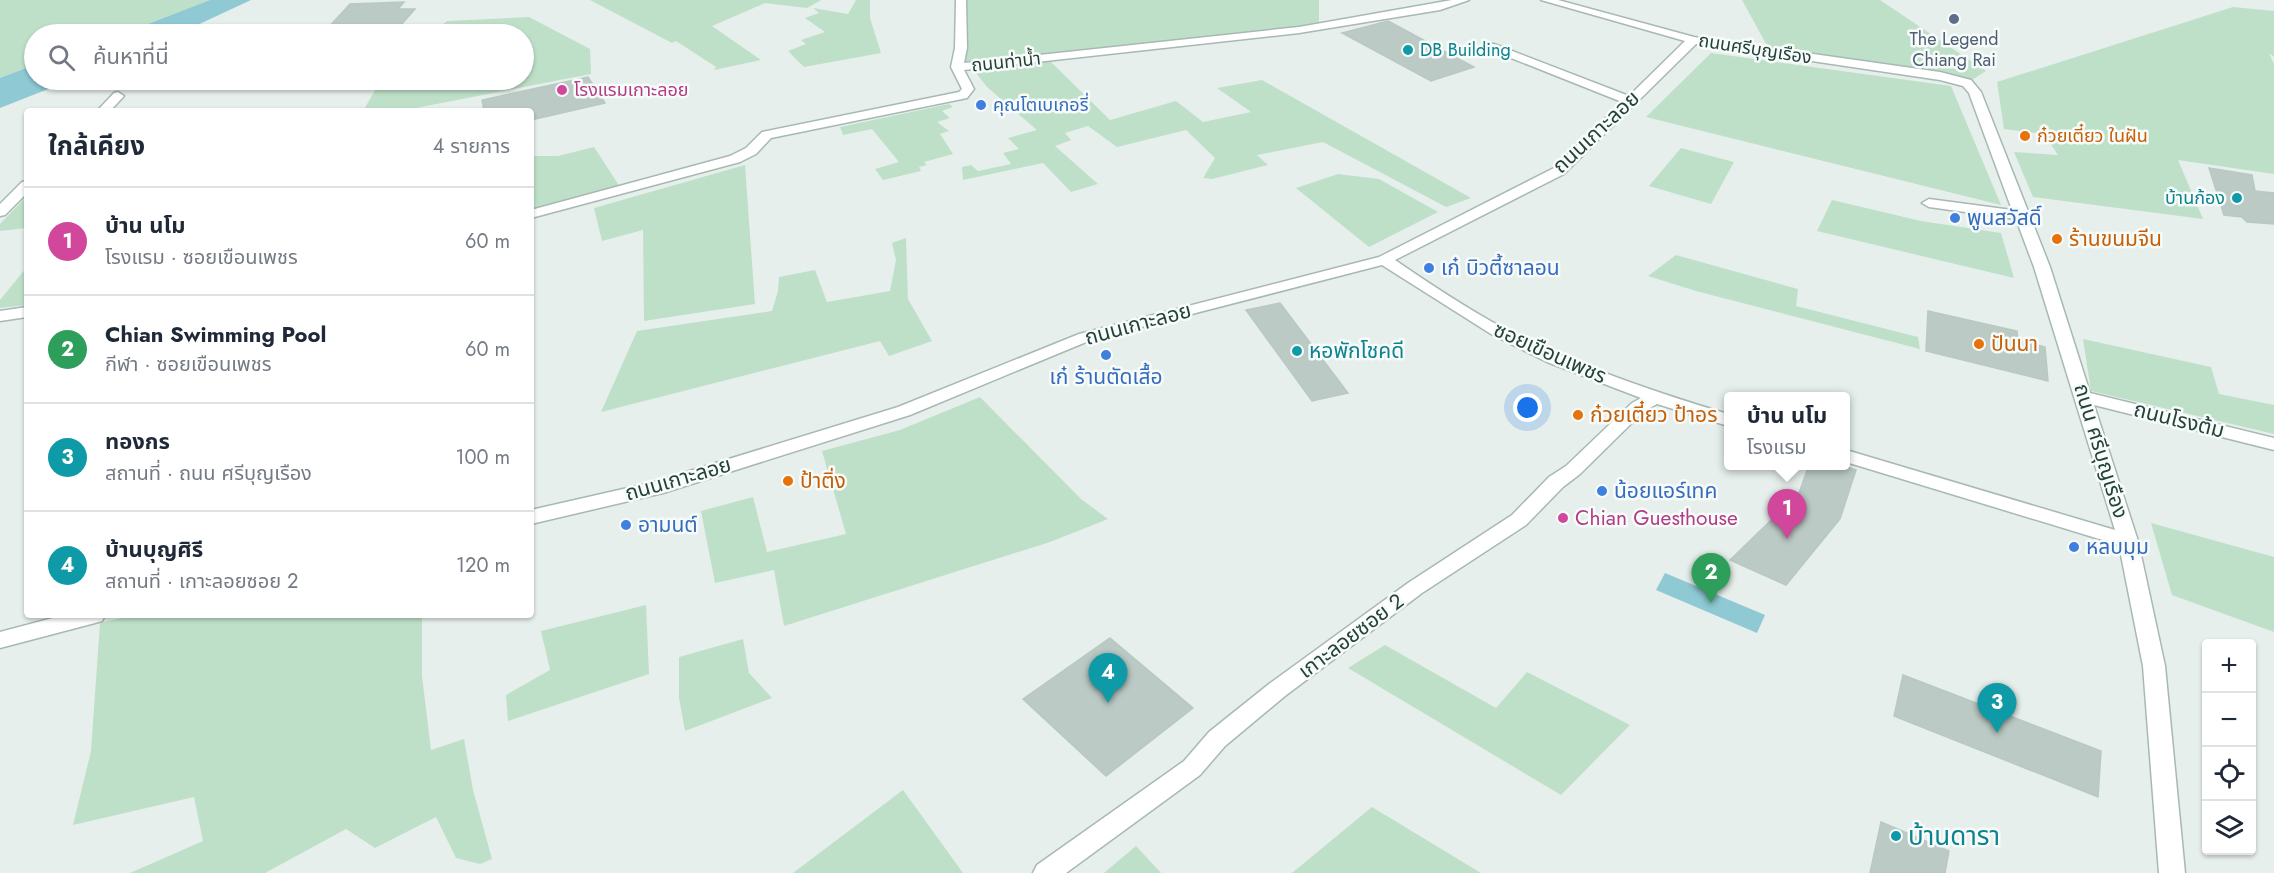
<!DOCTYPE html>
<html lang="th">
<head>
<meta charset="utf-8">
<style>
	body { margin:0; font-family:Jost,"Noto Sans Thai",sans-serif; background:#f6f6f7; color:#1f2937 }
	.controls { position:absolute; right:18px; bottom:18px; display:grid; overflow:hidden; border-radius:6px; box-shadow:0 2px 4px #0004 }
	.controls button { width:54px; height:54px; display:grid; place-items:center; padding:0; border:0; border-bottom:2px solid #e0e1e3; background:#fff; color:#1f2937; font:30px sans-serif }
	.you { position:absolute; left:1528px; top:408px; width:21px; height:21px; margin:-15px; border:4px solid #fff; border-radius:50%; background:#1a73e8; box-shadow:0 0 0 9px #1a73e833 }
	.badge { display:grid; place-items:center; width:39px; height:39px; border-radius:50%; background:#7f5249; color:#fff; font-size:20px; font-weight:700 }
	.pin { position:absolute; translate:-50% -50px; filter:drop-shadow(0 2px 3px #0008) }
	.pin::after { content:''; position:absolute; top:32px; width:21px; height:18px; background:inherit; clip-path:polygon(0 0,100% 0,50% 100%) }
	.popup { position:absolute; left:1724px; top:392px; width:126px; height:78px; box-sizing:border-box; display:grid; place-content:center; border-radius:6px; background:#fff; filter:drop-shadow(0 2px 4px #0005); font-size:20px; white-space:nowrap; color:#747a83 }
	.popup b { font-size:22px; color:#1f2937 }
	.popup::after { content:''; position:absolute; left:50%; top:100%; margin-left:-12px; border:12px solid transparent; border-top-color:#fff }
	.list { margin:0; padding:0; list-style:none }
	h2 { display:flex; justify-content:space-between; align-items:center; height:78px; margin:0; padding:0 24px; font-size:26px }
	h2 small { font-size:20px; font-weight:400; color:#747a83 }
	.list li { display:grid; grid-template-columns:39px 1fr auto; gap:18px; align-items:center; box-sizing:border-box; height:108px; padding:0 24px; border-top:2px solid #e0e1e3 }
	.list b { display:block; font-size:22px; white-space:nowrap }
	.list p { margin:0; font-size:20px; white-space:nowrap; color:#747a83 }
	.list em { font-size:20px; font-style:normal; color:#747a83 }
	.icon { flex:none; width:33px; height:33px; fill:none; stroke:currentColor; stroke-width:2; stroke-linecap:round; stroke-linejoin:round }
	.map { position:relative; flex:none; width:2274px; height:873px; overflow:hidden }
	.search { position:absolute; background:#fff; box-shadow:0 2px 4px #0004; left:24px; top:24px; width:510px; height:66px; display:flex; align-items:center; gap:15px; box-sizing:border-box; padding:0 21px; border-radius:33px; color:#747a83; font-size:22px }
	.panel { position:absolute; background:#fff; box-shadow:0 2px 4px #0004; left:24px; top:108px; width:510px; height:510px; border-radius:6px }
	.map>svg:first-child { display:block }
	.green { fill:#bfe0c8 }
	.water { fill:#8ec9d4 }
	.building { fill:#bbcac4; stroke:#b8c9c2; stroke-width:1.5 }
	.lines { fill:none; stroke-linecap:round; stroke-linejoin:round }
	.street-casing { stroke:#a8b8b2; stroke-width:3 }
	.street { fill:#fff; fill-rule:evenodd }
	.service-dot { fill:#5c6f8a; stroke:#f7fbf9; stroke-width:2 }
	.culture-dot { fill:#0f9aa8; stroke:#f7fbf9; stroke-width:2 }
	.hotel-dot { fill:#d1479c; stroke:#f7fbf9; stroke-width:2 }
	.shop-dot { fill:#3f7fe0; stroke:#f7fbf9; stroke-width:2 }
	.food-dot { fill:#e8710a; stroke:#f7fbf9; stroke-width:2 }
	.labels { text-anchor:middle; stroke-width:5; stroke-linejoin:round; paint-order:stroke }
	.far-service-label { font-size:18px; fill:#4e5e75; stroke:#f7fbf9 }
	.far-street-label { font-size:18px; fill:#24423a; stroke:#f7fbf9 }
	.far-culture-label { font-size:18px; fill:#0d838f; stroke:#f7fbf9; text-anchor:start }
	.far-hotel-label { font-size:18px; fill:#b23c85; stroke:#f7fbf9; text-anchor:start }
	.far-shop-label { font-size:18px; fill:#366cbe; stroke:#f7fbf9; text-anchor:start }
	.far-food-label { font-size:18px; fill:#c56008; stroke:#f7fbf9; text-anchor:start }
	.street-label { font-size:21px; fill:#24423a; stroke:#f7fbf9 }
	.shop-label { font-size:21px; fill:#366cbe; stroke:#f7fbf9; text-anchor:start }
	.food-label { font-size:21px; fill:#c56008; stroke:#f7fbf9; text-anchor:start }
	.culture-label { font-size:21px; fill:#0d838f; stroke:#f7fbf9; text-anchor:start }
	.hotel-label { font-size:21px; fill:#b23c85; stroke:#f7fbf9; text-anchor:start }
	.near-culture-label { font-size:26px; fill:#0d838f; stroke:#f7fbf9; text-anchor:start }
</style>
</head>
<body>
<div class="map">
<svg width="2274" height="873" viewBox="0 0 2274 873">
	<rect width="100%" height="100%" fill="#e6efeb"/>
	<g class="green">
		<polygon points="0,0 210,0 122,34 34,34 34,65 0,78"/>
		<polygon points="590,0 821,0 807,8 765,3 712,26 761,60 714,70 716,67 676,41 672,43"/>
		<polygon points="856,0 870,0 870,18 881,53 804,67 788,51 806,44 801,40 825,32 805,18 819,13 813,8 848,14"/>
		<polygon points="961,0 1319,0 1319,22 1268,33 957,67"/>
		<polygon points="1742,0 1880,0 1986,71 1967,83 1770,51"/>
		<polygon points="2233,7 2274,11 2274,57 2269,53 2274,64 2274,174 2178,160 2203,219 2033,197 2014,152 2058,155 2044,134 2004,129 1997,82"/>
		<polygon points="529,17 590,49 591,74 400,111 363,111 381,80 524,80 524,34 432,34 447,21"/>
		<polygon points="1711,53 1951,86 2001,205 1646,117"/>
		<polygon points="1049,60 1110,120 1176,101 1203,122 1251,112 1217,88 1262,80 1471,198 1446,207 1323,142 1257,155 1268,165 1212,179 1203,178 1215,158 1186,130 1117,147 1088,126 1065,133 1071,140 1055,146 1098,184 1071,192 1043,163 963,180 962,167 971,165 978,171 1011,164 1003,153 1019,149 1008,138 1037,130 987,87 972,68"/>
		<polygon points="949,104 953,107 942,111 950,118 937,122 949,131 940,134 953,154 924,162 927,165 919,167 921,171 883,180 875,169 899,162 872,129 843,135 840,127"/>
		<polygon points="594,147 620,187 531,211 531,156 558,156"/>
		<polygon points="1681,148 1734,162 1711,204 1649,186"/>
		<polygon points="745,165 755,304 644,321 643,230 602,241 594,208"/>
		<polygon points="1338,174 1379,179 1438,212 1369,247 1296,188"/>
		<polygon points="27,196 27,228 0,231 0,224"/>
		<polygon points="1832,200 1921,221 2001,233 2014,278 1817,231"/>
		<polygon points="906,238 908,299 932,341 889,356 880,341 601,412 637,331 772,311 778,291 779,277 815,270 827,302 890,291 896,260 892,243"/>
		<polygon points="1676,255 1798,289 1796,306 1918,337 1920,349 1696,291 1648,276"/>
		<polygon points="27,267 27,305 0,308 0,300"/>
		<polygon points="2083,339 2211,367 2219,394 2274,405 2274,434 2091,391"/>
		<polygon points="980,397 1081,499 1108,519 1050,542 784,626 774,570 715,583 701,511 753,497 767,552 846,534 822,451 900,430"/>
		<polygon points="2151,523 2274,557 2274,632 2172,595"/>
		<polygon points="646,605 649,674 508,721 506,695 550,670 541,631"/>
		<polygon points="136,615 422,615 422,676 431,750 464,739 473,790 492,859 480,864 456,858 436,817 375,848 346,829 265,873 130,873 203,841 194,797 73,825 91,751 100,623"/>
		<polygon points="743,639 749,673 772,698 685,731 679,698 679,657"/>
		<polygon points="1385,645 1496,708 1527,672 1630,725 1561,795 1348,668"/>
		<polygon points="903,790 963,873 793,873"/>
		<polygon points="1372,807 1481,873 1292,873"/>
		<polygon points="1136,846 1161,873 1104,873"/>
	</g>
	<g class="water">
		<polygon points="210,0 251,0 178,34 122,34"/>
		<polygon points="34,65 34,80 71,80 0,108 0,78"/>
		<polygon points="1665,573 1765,615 1757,633 1656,590"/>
	</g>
	<g class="building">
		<polygon points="404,2 398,9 415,9 393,34 334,34 340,29 327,29 350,4"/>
		<polygon points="1388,21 1474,67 1431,81 1342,33"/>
		<polygon points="588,77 605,103 531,120 531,111 484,111 482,100"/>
		<polygon points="2209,168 2252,175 2255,191 2274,193 2274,224 2247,222 2242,217 2224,215"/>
		<polygon points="1280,303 1348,393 1312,401 1246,310"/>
		<polygon points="1928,311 2017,331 2018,340 2045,347 2048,381 1926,351"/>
		<polygon points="1809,465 1841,465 1856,470 1840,519 1786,585 1730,560 1799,493"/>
		<polygon points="1110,638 1193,708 1106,776 1023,699"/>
		<polygon points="1903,675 2101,751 2098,797 1894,716"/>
		<polygon points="1881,822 1949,851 1945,873 1870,873"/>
	</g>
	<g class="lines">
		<defs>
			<g id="street">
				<polygon points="956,0 966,0 967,48 964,63 1299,27 1452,0 1469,0 1440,10 1299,33 964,70 974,89 967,98 771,138 756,154 740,162 531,218 531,210 730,156 746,148 762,132 959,92 962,89 951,67 955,48"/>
				<path d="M 1541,0 L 1558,0 L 1694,37 L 1940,72 L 1971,80 L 1981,92 L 2050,267 L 2090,393 L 2274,438 L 2274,450 L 2094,405 L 2138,541 L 2165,666 L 2185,873 L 2159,873 L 2143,666 L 2119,545 L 1846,462 L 1846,450 L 2115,530 L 2034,267 L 2016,219 L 1929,207 L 1922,203 L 1929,199 L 2012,210 L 1969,93 L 1963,86 L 1940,80 L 1696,44 L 1564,174 L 1395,260 C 1430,284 1466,308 1503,328 C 1575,365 1651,391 1728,414 L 1728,426 L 1657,404 L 1644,411 L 1580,474 L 1563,487 L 1526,525 L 1422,593 L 1285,696 L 1225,746 L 1200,775 L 1066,873 L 1033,873 L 1037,865 L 1184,761 L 1209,732 L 1269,684 L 1408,583 L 1512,515 L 1549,477 L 1566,466 L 1632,403 L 1641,398 L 1547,362 L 1491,334 L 1382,265 L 1091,340 L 910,415 L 663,493 L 531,524 L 531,510 L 654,482 L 898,407 L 1079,334 L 1379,257 L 1554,168 L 1622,102 L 1486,48 L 1486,44 L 1494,44 L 1629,96 L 1685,41 Z"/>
				<polygon points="118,92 124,96 110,111 97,111 114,93"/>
				<polygon points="27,181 27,193 5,215 0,216 0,204 22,182"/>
				<polygon points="27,307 27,317 0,321 0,311"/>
				<polygon points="64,615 105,615 102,621 95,623 0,648 0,632"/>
			</g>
		</defs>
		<use href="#street" class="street-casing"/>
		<use href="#street" class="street"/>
	</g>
	<circle class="service-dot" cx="1954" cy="19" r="6"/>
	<g class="culture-dot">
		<circle cx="1408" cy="50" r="6"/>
		<circle cx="2237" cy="198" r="6"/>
		<circle cx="1297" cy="351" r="6"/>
		<circle cx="1896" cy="836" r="6"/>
	</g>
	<g class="hotel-dot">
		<circle cx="562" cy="90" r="6"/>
		<circle cx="1563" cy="518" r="6"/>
	</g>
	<g class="shop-dot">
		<circle cx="981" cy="105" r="6"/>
		<circle cx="1955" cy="218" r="6"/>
		<circle cx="1429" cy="268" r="6"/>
		<circle cx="1106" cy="355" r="6"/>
		<circle cx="1602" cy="491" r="6"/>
		<circle cx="626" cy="525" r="6"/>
		<circle cx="2074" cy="547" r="6"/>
	</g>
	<g class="food-dot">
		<circle cx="2025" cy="136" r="6"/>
		<circle cx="2057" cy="239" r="6"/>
		<circle cx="1979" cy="344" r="6"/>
		<circle cx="1578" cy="415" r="6"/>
		<circle cx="788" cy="481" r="6"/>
	</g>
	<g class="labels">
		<g class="far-service-label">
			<text x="1954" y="45">The Legend<tspan x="1954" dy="21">Chiang Rai</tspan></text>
		</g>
		<g class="far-street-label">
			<text transform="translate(1755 49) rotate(9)" y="6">ถนนศรีบุญเรือง</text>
			<text transform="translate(1006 62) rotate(-6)" y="6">ถนนท่าน้ำ</text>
		</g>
		<g class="far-culture-label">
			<text x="1420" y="56">DB Building</text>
			<text x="2225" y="204" text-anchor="end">บ้านก้อง</text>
		</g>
		<g class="far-hotel-label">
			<text x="574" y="96">โรงแรมเกาะลอย</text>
		</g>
		<g class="far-shop-label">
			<text x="993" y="111">คุณโตเบเกอรี่</text>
		</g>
		<g class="far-food-label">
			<text x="2037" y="142">ก๋วยเตี๋ยว ในฝัน</text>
		</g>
		<g class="street-label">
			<text transform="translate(1596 132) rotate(-43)" y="7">ถนนเกาะลอย</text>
			<text transform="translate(1138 324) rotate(-15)" y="7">ถนนเกาะลอย</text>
			<text transform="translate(1550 353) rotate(24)" y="7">ซอยเขือนเพชร</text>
			<text transform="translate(2179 420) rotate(14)" y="7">ถนนโรงต้ม</text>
			<text transform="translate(2101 451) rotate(73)" y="7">ถนน ศรีบุญเรือง</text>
			<text transform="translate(678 479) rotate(-16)" y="7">ถนนเกาะลอย</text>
			<text transform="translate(1351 636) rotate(-37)" y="7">เกาะลอยซอย 2</text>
		</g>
		<g class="shop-label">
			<text x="1967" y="225">พูนสวัสดิ์</text>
			<text x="1441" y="275">เก๋ บิวตี้ซาลอน</text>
			<text x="1106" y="384" text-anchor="middle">เก๋ ร้านตัดเสื้อ</text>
			<text x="1614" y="498">น้อยแอร์เทค</text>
			<text x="638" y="532">อามนต์</text>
			<text x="2086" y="554">หลบมุม</text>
		</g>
		<g class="food-label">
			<text x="2069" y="246">ร้านขนมจีน</text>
			<text x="1991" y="351">ปันนา</text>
			<text x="1590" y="422">ก๋วยเตี๋ยว ป้าอร</text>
			<text x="800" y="488">ป้าติ่ง</text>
		</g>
		<g class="culture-label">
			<text x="1309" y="358">หอพักโชคดี</text>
		</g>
		<g class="hotel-label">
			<text x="1575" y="525">Chian Guesthouse</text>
		</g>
		<g class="near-culture-label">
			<text x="1908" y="845">บ้านดารา</text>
		</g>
	</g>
</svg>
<div class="controls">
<button>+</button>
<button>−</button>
<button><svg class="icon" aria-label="locate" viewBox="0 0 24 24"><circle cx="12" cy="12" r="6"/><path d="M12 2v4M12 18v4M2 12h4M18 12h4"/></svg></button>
<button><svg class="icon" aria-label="layers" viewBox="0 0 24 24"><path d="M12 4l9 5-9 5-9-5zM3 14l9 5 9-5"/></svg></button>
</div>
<div class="you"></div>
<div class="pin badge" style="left:1787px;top:539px;background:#d1479c">1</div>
<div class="popup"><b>บ้าน นโม</b>โรงแรม</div>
<div class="pin badge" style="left:1711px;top:603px;background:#2e9e5b">2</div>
<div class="pin badge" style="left:1997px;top:733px;background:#0f9aa8">3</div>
<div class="pin badge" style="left:1108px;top:703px;background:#0f9aa8">4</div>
<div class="search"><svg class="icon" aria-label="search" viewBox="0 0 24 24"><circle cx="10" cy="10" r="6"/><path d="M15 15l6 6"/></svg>ค้นหาที่นี่</div>
<section class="panel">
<h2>ใกล้เคียง<small>4 รายการ</small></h2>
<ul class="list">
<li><span class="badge" style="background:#d1479c">1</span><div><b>บ้าน นโม</b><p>โรงแรม · ซอยเขือนเพชร</p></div><em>60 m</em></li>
<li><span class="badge" style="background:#2e9e5b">2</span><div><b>Chian Swimming Pool</b><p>กีฬา · ซอยเขือนเพชร</p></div><em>60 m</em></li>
<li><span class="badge" style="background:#0f9aa8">3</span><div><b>ทองกร</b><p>สถานที่ · ถนน ศรีบุญเรือง</p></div><em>100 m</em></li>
<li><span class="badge" style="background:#0f9aa8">4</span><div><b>บ้านบุญศิรี</b><p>สถานที่ · เกาะลอยซอย 2</p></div><em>120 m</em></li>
</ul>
</section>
</div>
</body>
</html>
